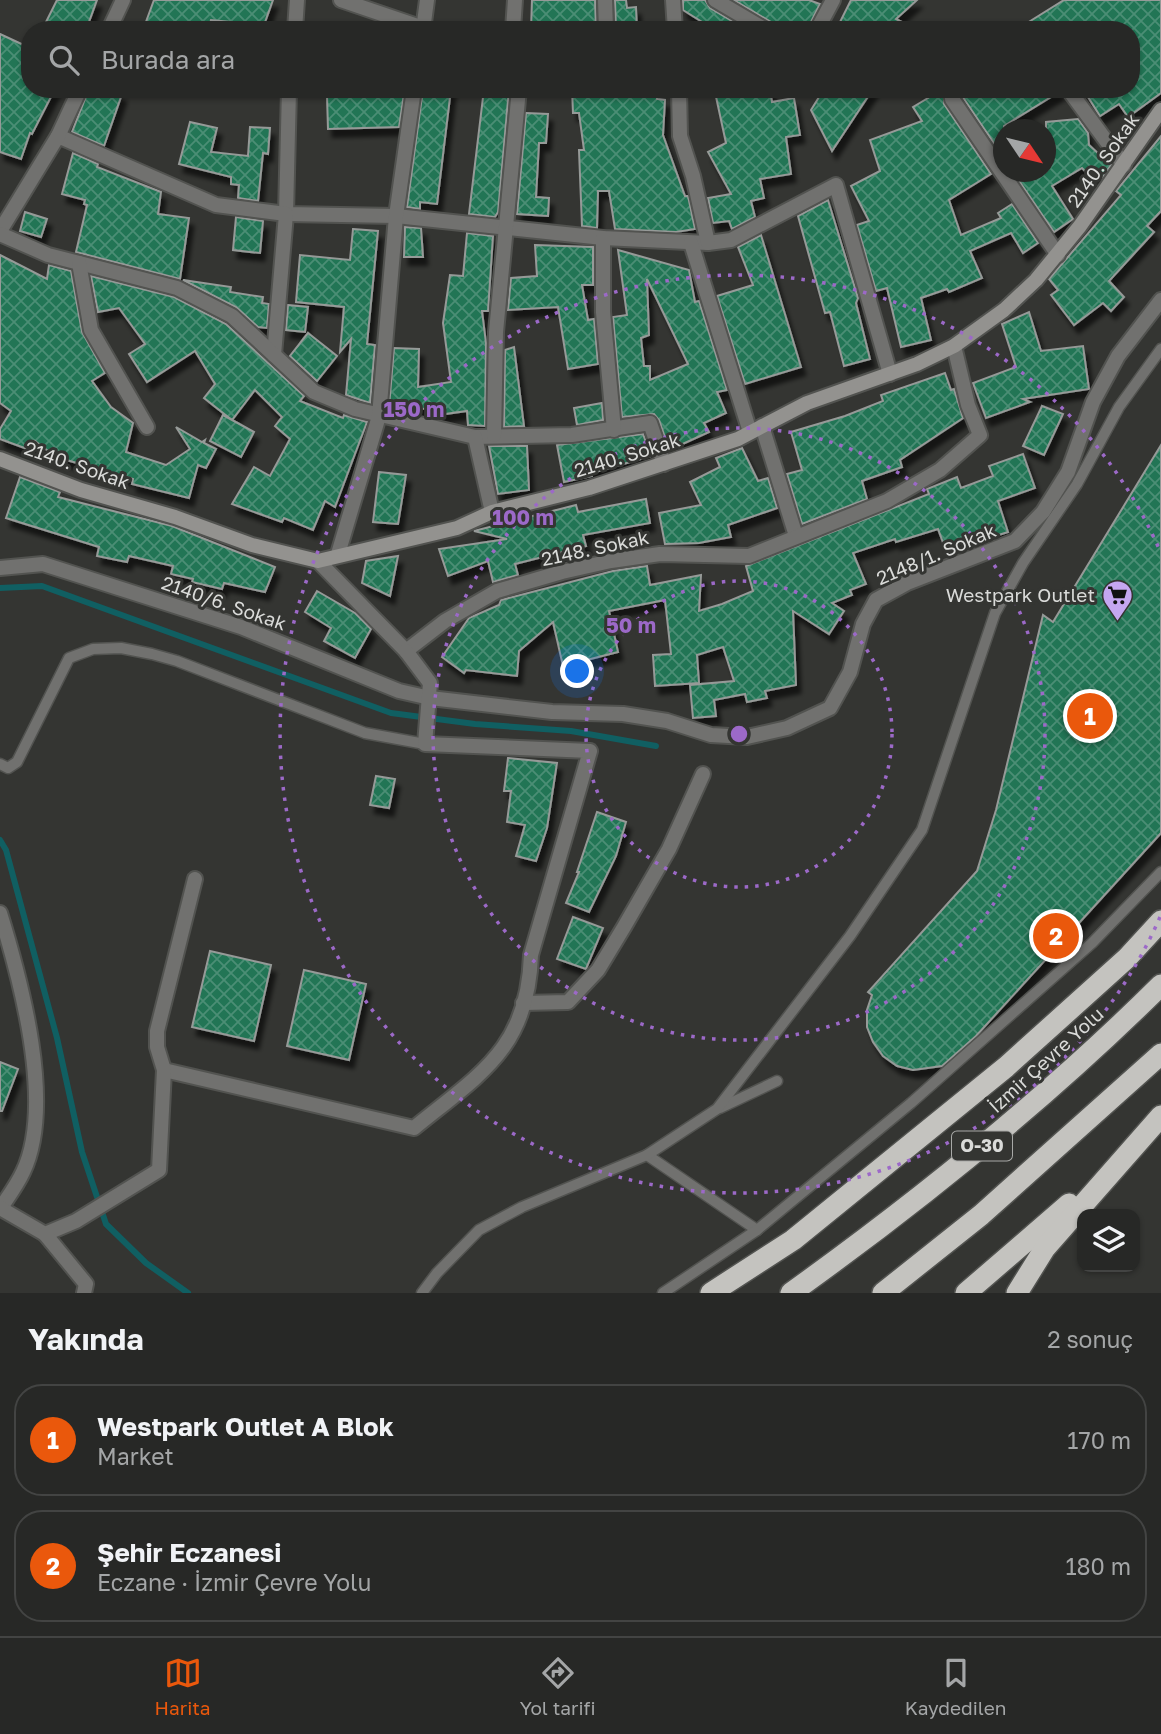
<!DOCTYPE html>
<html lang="tr">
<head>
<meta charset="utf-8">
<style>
	body { margin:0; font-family:"Golos Text",sans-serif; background:#2f302e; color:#f1f3f6 }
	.controls { position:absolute; right:21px; bottom:21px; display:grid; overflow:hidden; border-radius:14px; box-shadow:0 2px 5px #0004 }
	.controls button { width:63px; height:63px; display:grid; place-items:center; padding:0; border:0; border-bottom:2px solid #434443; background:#272826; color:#f1f3f6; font:35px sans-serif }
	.compass { position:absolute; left:993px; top:119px; width:63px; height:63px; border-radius:50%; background:#272826; box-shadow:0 2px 5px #0004; rotate:125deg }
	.you { position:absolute; left:578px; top:672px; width:24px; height:24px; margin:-18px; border:5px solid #fff; border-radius:50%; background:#1a73e8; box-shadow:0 0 0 10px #1a73e833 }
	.badge { display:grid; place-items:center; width:46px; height:46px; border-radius:50%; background:#ea580c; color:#fff; font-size:23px; font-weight:700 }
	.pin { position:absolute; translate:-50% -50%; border:4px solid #fff; box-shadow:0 2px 7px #0006 }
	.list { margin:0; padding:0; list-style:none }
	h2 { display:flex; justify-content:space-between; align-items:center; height:91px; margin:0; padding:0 28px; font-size:30px }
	h2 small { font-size:23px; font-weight:400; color:#a4a6a7 }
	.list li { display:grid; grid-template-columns:46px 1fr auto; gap:21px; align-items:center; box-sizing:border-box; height:112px; margin:0 14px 14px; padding:0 14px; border:2px solid #434443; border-radius:28px }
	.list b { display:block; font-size:26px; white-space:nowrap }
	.list p { margin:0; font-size:23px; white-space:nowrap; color:#a4a6a7 }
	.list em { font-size:23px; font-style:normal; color:#a4a6a7 }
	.icon { flex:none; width:38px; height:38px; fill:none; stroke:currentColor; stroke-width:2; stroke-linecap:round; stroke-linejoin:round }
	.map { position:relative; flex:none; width:1161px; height:1293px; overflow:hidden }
	.search { position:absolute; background:#272826; box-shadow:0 2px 5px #0004; left:21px; right:21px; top:21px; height:77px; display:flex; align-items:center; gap:18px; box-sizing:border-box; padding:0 24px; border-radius:28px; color:#a4a6a7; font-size:26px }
	.sheet { height:343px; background:#272826 }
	nav { display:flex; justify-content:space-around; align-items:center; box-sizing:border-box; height:98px; border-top:2px solid #434443; background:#272826; font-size:19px; color:#a4a6a7 }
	nav a { display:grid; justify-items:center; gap:4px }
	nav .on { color:#ea580c }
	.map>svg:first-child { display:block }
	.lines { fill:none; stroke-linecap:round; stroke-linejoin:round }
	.stream { stroke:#105f62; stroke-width:6 }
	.building { fill:url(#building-cross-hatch); stroke:#969a98; stroke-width:2; fill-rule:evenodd; filter:url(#shadow) }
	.lane-casing { stroke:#525350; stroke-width:13 }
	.street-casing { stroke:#525350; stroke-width:18 }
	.secondary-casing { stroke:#525350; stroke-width:18 }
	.highway-casing { stroke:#525350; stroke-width:24 }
	.lane { stroke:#71716f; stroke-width:10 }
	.street { stroke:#71716f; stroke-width:14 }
	.secondary { stroke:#93928f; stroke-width:14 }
	.highway { stroke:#c4c3bf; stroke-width:21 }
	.ring { fill:none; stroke:#9c69c8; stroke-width:3.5; stroke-dasharray:3.5 7 }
	.labels { text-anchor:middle; stroke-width:6; stroke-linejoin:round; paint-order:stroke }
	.shield { fill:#343532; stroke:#a8a9a7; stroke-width:2 }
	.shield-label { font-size:18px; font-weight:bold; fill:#dadbd9 }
	.street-label { font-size:19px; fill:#dadbd9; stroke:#343532 }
	.poi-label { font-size:19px; fill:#dadbd9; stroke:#343532; text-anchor:end }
	.centre { fill:#9c69c8; stroke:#343532; stroke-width:3.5 }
	.ring-label { font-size:21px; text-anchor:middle; font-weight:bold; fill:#9c69c8; stroke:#343532; stroke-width:6; stroke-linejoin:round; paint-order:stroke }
</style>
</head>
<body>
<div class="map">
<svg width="1161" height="1293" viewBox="0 0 1161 1293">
	<defs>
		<pattern id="building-cross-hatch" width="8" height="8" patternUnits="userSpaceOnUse" patternTransform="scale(1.75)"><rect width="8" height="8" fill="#227555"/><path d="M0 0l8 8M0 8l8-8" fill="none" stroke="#4c8e75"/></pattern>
		<filter id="shadow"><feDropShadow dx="4.5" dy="8" stdDeviation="2" flood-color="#0009"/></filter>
	</defs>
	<rect width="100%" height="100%" fill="#343532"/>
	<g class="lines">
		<g class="stream">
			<polyline points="0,588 42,586 391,713 475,724 571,731 656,746"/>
			<polyline points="0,840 6,850 57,1038 82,1152 106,1224 146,1263 188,1293"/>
		</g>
	</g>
	<g class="building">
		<polygon points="57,0 97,0 86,30 42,30"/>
		<polygon points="154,0 273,0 264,25 211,20 208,30 143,30"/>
		<polygon points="532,0 595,0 596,30 531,30"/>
		<polygon points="615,0 626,0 627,8 636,7 637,30 616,30"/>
		<polygon points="683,0 705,0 710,8 747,30 715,30 683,10"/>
		<polygon points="734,0 809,0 820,4 807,30 776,30 771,22"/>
		<polygon points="851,0 917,0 896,19 917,30 850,30 839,24"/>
		<polygon points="1064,0 1161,0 1161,93 1128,117 1119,104 1100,116 1083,89 1131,89 1131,30 1016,30"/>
		<polygon points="0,34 30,48 30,89 55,89 32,134 30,133 21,159 0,152"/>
		<polygon points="89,89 108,89 122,94 104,146 72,132"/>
		<polygon points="423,89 451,89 437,204 420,202 420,209 407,207"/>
		<polygon points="484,89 509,89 498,212 495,217 469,214"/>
		<polygon points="572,89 658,89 657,99 665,100 663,135 685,196 688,196 695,229 676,232 615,229 609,191 598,191 597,228 582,226 579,150 584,150 579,113 573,113"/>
		<polygon points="730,89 740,89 741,92 770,89 772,102 794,98 800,135 786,137 791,174 760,179 764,198 751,201 755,217 732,229 729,221 713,223 708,198 731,194 708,152 726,143 715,92"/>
		<polygon points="824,89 873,89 832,151 811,110"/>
		<polygon points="921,89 1058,89 1059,92 1004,126 1004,158 960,93 952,89 944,94 944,104 991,174 949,200 961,235 1001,218 998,213 1012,204 1038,243 1023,253 1011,233 970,251 982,278 949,292 947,289 921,298 931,340 901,347 887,288 876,291 857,225 869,221 851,186 880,171 870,140 922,121 913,107 928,98"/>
		<polygon points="404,94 399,127 328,129 327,96"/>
		<polygon points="526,113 548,114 546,143 539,143 536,197 549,198 548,216 517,214"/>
		<polygon points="1078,119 1088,133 1089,145 1111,165 1101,179 1092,171 1089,175 1082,168 1052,186 1073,219 1054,232 1013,172 1046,172 1046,122"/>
		<polygon points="190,122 217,128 211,152 248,156 250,127 270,128 268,154 263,153 258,201 238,198 239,185 231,184 231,177 179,164"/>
		<polygon points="1161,136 1161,211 1147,226 1154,232 1109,281 1124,297 1111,311 1103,303 1074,325 1051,295 1058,290 1049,279 1121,195 1116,191"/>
		<polygon points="73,153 98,164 97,167 161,192 158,214 189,218 180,279 76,252 87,205 84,204 85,200 62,194"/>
		<polygon points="828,200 858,298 856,303 870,359 844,366 830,312 825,313 798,216"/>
		<polygon points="25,212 47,219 41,237 20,231"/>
		<polygon points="236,217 263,221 260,253 233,250"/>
		<polygon points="405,227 421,228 423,257 404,257"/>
		<polygon points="353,229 378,231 367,344 375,345 370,403 346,395 351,339 340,352 344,307 296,302 300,255 350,260"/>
		<polygon points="467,233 493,236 488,311 482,311 486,343 485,426 468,425 467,411 431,416 430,408 405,411 389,407 394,348 419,349 418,387 451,382 443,323 450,275 463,276"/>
		<polygon points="761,235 801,367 745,384 717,296 753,285 738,247"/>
		<polygon points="535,245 593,247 593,285 582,285 588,320 594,319 598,364 568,369 558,307 508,310 511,278 537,276"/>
		<path d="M 618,250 L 689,270 L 695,302 L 699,301 L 727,390 L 717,392 L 726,413 L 704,423 L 709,432 L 676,447 L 669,449 L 659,420 L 654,414 L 622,417 L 613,317 L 627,315 ZM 647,279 L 688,364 L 650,380 L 650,366 L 644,366 L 641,338 L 649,335 Z"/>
		<polygon points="0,255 47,279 49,265 71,271 82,332 105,373 92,381 111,407 133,423 126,452 166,465 190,449 176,427 202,442 205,440 204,443 216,449 206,468 198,465 189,498 132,484 133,479 56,457 35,441 30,450 0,439 0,429 11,411 0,403"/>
		<polygon points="91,276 174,297 226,324 304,396 300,401 343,418 344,415 367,422 335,507 325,501 313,530 284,518 282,522 232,504 254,467 270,476 290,439 275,426 282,417 255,390 232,420 204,398 215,384 195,351 147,382 129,354 145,344 119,308 98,312"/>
		<polygon points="183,280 231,287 230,292 263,297 262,303 269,304 267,328 258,327 236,307"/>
		<polygon points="288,305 308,307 305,332 286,330"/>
		<polygon points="1029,312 1041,351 1083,346 1089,389 1023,399 1030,402 986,418 973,383 1016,367 1002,324"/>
		<polygon points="308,333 337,356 317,381 290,356"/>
		<polygon points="514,347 524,426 504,427 505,350"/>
		<polygon points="945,373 951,390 954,389 963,418 900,460 902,467 862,481 867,499 802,524 787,474 802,470 791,432 845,416 883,401 881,395"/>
		<polygon points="602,403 603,420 577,425 574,408"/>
		<polygon points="1042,406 1063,414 1044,455 1023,446"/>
		<polygon points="223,415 254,432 241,457 210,441"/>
		<polygon points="643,434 651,456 592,473 592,476 564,482 557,445"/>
		<polygon points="1161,445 1161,833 976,1036 942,1066 913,1070 897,1066 883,1056 873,1042 867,1027 867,1010 872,995 868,992 977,871 996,810 1043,615 1053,622"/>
		<polygon points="489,446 527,446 529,490 498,494"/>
		<polygon points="742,448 758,481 768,478 777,508 728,525 731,537 699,543 665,544 659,513 701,505 690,482 720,467 716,458"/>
		<polygon points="1023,454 1035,488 998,501 1008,532 986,539 984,534 945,548 938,529 896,542 895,539 853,553 866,584 850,590 852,595 832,603 844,611 829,634 793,611 796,685 765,691 767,698 747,702 745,694 714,700 716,716 693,718 690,685 734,681 723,647 697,655 699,683 655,686 653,655 671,654 665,600 609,611 618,652 563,666 553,622 519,651 517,676 466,670 464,673 442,657 469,618 499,605 501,600 613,571 647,566 650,585 701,575 699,611 722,604 753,591 746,566 929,494 927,489 957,477 961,488 993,476 989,466"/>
		<polygon points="379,472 406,475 398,524 373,522"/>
		<polygon points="20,477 60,492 58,497 172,526 275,567 265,592 224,583 222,589 192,582 193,579 171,574 173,566 129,556 127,562 97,556 99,547 6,518"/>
		<polygon points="646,499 650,523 583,535 586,546 515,564 518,575 493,582 488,561 448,576 439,549 507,539 474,531 576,505 578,512"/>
		<polygon points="398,556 390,596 362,583 366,561"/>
		<polygon points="317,591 355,613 371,629 355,658 324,641 331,628 305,612"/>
		<polygon points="508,758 557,763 547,828 536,861 516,856 525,825 507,822 511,791 504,791"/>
		<polygon points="376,776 395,779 389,808 370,805"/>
		<polygon points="597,812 626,822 616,856 589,912 566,903 579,872 577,872"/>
		<polygon points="573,917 603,928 586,969 557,959"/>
		<polygon points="210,951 271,965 254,1041 192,1027"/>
		<polygon points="304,970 366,984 349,1060 287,1046"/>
		<polygon points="0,1062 18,1069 2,1111 0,1111"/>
	</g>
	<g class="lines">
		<defs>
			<g id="lane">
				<polyline points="0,764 8,768 17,762 69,658 93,649 121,648 152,654 177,661 365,733 425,744"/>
				<polyline points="720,1108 777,1081"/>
				<polyline points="647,1155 757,1230"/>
				<polyline points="422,1293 437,1273 479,1230 522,1207 647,1155 717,1109 850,936 922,830 995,613 1023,563 1077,484 1119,407 1161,349"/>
				<polyline points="663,1293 757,1230 911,1103 1092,943 1161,872"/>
			</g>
			<g id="street">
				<polyline points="341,0 429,30"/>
				<polyline points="605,0 606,30"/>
				<polyline points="673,0 675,30"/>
				<polyline points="715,0 766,30"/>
				<polyline points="109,30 123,0"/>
				<polyline points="295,30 297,0"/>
				<polyline points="423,30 427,0"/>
				<polyline points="513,30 515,0"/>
				<polyline points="817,30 833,0"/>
				<polyline points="289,89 286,214 396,216 603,238 708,243 731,240 836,185 890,374"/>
				<polyline points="679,89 680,136 693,176 708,243"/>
				<polyline points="1068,89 1124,165"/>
				<polyline points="952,99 1058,255"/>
				<polyline points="58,136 216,205 286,214 274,355"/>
				<polyline points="0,231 58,136 80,89"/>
				<polyline points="0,234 48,255 177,288 232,316 314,392 355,409 475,437 572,435 650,423 664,464"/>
				<polyline points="603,238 603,312 614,430"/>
				<polyline points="691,243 750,432"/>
				<polyline points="79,263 91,330 147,427"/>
				<polyline points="762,426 796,536"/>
				<polyline points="494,435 496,332 519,89"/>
				<polyline points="475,437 492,512"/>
				<polyline points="338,554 379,416 396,216 414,89"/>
				<polyline points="318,561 406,651 445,621 497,591 562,572 611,561 660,554 749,556 887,501 940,470 980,435 968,405 954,346"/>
				<polyline points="0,568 43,564 241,627 399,691 430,698 552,712 623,714 667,721 711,735 747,737 787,728 830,708 850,672 863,624 876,600 907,583 1015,541 1043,512 1068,472 1093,402 1118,356 1161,300"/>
				<path d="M 0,913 C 21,981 55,1105 23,1172 C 17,1185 8,1197 0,1209"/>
				<polyline points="523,1003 568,1002 598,970 624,927 669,849 703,774"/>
				<path d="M 164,1070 L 414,1128 C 480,1074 528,1049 531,955 L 590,751 L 425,744 L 430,683 L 406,651"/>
				<polyline points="0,1208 45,1234 76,1221 159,1170 164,1070 157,1047 157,1031 195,879"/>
				<polyline points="45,1234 86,1284 84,1293"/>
			</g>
			<polyline id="secondary" points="0,459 81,490 175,517 252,545 318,561 457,528 492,512 589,488 738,439 807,403 917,364 954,346 1004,310 1036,280 1080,226 1161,110"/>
			<g id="highway">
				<polyline points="711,1293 793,1240 1006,1067 1127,958 1161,921"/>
				<path d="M 791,1293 C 922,1199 1047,1098 1161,985"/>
				<polyline points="883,1293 981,1215 1161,1054"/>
				<polyline points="966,1293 1069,1204"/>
				<polyline points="1017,1293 1045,1248 1161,1116"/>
			</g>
		</defs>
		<use href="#lane" class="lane-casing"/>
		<use href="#street" class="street-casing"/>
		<use href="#secondary" class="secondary-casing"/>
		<use href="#highway" class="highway-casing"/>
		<use href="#lane" class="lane"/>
		<use href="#street" class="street"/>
		<use href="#secondary" class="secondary"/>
		<use href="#highway" class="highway"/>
	</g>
	<g class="ring">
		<circle cx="739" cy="734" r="153"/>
		<circle cx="739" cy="734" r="306"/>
		<path d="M1160 917A459 459 0 1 1 1160 551"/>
	</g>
	<defs>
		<symbol id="supermarket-pin" viewBox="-11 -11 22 30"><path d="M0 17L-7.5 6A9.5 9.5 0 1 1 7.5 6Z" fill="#c5a7f1" stroke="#343532"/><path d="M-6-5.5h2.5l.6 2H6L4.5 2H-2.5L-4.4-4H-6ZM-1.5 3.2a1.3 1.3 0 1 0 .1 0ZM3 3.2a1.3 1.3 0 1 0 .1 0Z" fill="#111"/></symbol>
	</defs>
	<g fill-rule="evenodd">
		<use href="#supermarket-pin" x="1100" y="578" width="35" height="47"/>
	</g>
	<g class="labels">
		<rect class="shield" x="952" y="1131.5" width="60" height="29" rx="5"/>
		<g class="shield-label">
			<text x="982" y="1152">O-30</text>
		</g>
		<g class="street-label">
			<text transform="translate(1103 160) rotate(-55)" y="7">2140. Sokak</text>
			<text transform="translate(627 455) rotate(-17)" y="7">2140. Sokak</text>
			<text transform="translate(77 465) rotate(19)" y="7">2140. Sokak</text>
			<text transform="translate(595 548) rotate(-12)" y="7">2148. Sokak</text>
			<text transform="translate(936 554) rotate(-23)" y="7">2148/1. Sokak</text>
			<text transform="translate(224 603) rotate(19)" y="7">2140/6. Sokak</text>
			<text transform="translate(1046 1060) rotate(-42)" y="7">İzmir Çevre Yolu</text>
		</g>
		<g class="poi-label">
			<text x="1095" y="602">Westpark Outlet</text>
		</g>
	</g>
	<circle cx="739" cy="734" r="10" class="centre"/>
	<g class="ring-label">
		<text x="414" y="417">150 m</text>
		<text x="523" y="525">100 m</text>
		<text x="631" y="633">50 m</text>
	</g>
</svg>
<div class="controls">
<button><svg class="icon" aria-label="layers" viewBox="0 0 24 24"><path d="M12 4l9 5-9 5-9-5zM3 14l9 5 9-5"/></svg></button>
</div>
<svg class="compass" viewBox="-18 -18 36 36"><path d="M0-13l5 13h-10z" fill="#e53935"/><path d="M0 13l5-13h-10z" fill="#a4a6a7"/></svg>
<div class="you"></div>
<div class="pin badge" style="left:1090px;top:716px">1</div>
<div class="pin badge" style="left:1056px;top:936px">2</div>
<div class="search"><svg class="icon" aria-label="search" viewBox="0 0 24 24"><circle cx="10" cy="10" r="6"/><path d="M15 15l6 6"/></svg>Burada ara</div>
</div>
<section class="sheet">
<h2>Yakında<small>2 sonuç</small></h2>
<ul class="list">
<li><span class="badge">1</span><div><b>Westpark Outlet A Blok</b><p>Market</p></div><em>170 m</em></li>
<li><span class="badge">2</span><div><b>Şehir Eczanesi</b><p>Eczane · İzmir Çevre Yolu</p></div><em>180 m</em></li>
</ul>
</section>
<nav>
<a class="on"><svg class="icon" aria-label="map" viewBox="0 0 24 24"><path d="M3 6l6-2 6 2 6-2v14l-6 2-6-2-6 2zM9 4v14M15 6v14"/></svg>Harita</a>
<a><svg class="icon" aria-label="directions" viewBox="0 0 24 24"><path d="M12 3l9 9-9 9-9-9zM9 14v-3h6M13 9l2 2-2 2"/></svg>Yol tarifi</a>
<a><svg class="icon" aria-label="saved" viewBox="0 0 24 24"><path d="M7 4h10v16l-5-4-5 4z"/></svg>Kaydedilen</a>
</nav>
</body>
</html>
